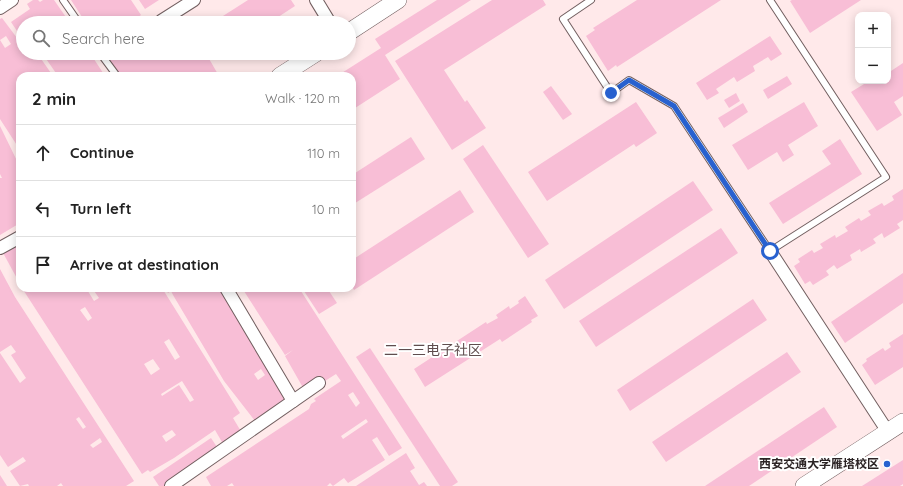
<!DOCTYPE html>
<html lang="en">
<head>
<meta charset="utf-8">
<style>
	body { margin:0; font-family:Quicksand,"Noto Sans SC",sans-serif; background:#f6f6f6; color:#222 }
	.controls { position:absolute; right:12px; top:12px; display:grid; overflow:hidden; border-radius:8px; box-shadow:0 2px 10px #0003 }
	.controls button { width:36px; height:36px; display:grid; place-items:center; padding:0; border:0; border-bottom:1px solid #e0e0e0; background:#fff; color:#222; font:20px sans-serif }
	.stop { position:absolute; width:12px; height:12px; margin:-9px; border:3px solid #2861cf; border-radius:50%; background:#fff }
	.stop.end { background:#2861cf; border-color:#fff; box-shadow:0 1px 4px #0008 }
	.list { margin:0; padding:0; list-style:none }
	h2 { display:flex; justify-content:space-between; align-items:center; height:52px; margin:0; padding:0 16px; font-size:17px }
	h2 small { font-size:13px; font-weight:400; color:#767676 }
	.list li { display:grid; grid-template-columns:26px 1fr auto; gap:12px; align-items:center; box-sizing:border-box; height:56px; padding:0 16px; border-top:1px solid #e0e0e0 }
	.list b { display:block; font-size:15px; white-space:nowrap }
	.list em { font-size:13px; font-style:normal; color:#767676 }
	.icon { flex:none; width:22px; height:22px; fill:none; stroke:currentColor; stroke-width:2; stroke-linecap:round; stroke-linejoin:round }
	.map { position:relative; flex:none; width:903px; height:486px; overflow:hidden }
	.search { position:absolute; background:#fff; box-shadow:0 2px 10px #0003; left:16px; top:16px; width:340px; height:44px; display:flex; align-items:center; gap:10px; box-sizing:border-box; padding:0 14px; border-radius:22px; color:#767676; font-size:15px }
	.panel { position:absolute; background:#fff; box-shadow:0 2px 10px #0003; left:16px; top:72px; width:340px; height:220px; border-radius:12px }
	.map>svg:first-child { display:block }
	.building { fill:#f8bed6; fill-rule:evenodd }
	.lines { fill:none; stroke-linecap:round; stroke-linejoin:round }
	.lane-casing { stroke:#725f60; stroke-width:8 }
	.street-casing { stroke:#725f60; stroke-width:14 }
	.secondary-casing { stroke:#725f60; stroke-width:18 }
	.lane { stroke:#fff; stroke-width:6 }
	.street { stroke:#fff; stroke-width:12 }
	.secondary { stroke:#fff; stroke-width:17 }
	.route { stroke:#2861cf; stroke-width:5 }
	.poi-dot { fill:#2861cf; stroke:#fff; stroke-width:1.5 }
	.labels { text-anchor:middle; stroke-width:4; stroke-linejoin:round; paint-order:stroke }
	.poi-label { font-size:12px; font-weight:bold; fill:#2c2425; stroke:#fff; text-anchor:end }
	.quarter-label { font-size:14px; fill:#5f4d4e; stroke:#fff }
</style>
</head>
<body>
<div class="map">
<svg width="903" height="486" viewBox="0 0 903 486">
	<rect width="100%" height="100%" fill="#ffe9ea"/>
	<g class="building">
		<polygon points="33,0 38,0 40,2 43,0 54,0 70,23 23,23 23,40 11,22 30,9 27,4"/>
		<polygon points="71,0 131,0 141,15 138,17 142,23 119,23 121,22 118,16 107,23 86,23"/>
		<polygon points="139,0 159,0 145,9"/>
		<polygon points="248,0 291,0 295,6 269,23 212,23"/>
		<polygon points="437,0 471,0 385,55 400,79 352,110 352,76 337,76 381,48 375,39"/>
		<polygon points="492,0 543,0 546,5 444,70 465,102 467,100 486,128 452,150 395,61"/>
		<polygon points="637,0 721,0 617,67 616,65 608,71 586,36 595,30 593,28"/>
		<polygon points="792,0 861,0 810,33 790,1"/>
		<polygon points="2,18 20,42 23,40 23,53 37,53 53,76 20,76 20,150 0,119 0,40 5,48 11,44 6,36 0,40 0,19"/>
		<polygon points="770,36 782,54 771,61 768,57 753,66 755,71 737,82 734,77 716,89 719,93 707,100 696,83"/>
		<polygon points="42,53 65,53 66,55 69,53 90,53 105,76 58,76"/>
		<polygon points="105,53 131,53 135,59 141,55 140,53 161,53 164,57 170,53 214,53 208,57 219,76 120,76"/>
		<polygon points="903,63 903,96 894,102 902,115 877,131 851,92 869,81 888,81 888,68 891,71"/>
		<polygon points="787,76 792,84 768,99 763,90"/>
		<polygon points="551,86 572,114 563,120 543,92"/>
		<polygon points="736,93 740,101 729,108 724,100"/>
		<polygon points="636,102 657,133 636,147 634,144 547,201 528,172"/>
		<polygon points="804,102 818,126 788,145 794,155 783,162 777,152 748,170 732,145"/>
		<polygon points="743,103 748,112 724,128 718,118"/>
		<polygon points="0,126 20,167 20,223 0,235 0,178 2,178 0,174"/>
		<polygon points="411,137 425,159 352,205 352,175"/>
		<polygon points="840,139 862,174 783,224 769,203 831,164 822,151"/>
		<polygon points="483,145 549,244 528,258 463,159"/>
		<polygon points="693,181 713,210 564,309 545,280"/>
		<polygon points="903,189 903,220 897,224 900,228 884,238 882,233 873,239 876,243 861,252 860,249 850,255 852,260 837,269 834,265 826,271 829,275 813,285 810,281 805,284 794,266 800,262 798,259 812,250 814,253 823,248 820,244 835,235 836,238 848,231 845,227 859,218 861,221 871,215 868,211 882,203 884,206 894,200 892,196"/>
		<polygon points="460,190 474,212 354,290 352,286 352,260"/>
		<polygon points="721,228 738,253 596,347 579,321"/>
		<polygon points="20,239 20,284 2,251"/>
		<path d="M 0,269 L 15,297 L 134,481 L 126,486 L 63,486 L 61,483 L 57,486 L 29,486 L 28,484 L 20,486 L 10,471 L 26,461 L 23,457 L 8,467 L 0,455 L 0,353 L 20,383 L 26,378 L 11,355 L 16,352 L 11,345 L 0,352 ZM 79,417 L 86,427 L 83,429 L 76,419 ZM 100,438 L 102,442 L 93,448 L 90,445 Z"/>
		<polygon points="903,273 903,303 845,343 831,322"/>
		<path d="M 22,288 L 86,288 L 94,301 L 99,298 L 92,288 L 162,288 L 240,413 L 233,418 L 245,438 L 226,449 L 215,430 L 174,458 L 150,472 L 148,470 L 142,474 ZM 85,307 L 92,318 L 88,321 L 80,310 ZM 169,339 L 180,357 L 175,360 L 164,342 ZM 153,359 L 160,369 L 151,375 L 144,364 ZM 182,381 L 194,400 L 190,402 L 179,385 L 162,396 L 161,394 ZM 172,430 L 176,435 L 166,442 L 162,436 Z"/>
		<path d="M 165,288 L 230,288 L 290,384 L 298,402 L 259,426 L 224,381 L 173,295 L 171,291 L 168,293 ZM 261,369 L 265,375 L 258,380 L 254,374 Z"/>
		<path d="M 242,288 L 299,288 L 402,448 L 389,456 L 377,437 L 372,440 L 385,460 L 348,483 L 344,478 L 333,486 L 330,483 L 327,486 L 234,486 L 232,483 L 227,486 L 211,486 L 206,477 L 309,409 L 311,404 L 316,401 L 314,399 L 341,381 L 336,374 L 306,393 L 285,356 L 293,350 L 285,355 ZM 353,392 L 360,403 L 356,407 L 348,395 ZM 366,419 L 368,422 L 343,439 L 341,436 Z"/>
		<polygon points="302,288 327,288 337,303 319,314"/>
		<polygon points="525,296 538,316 531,320 532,322 502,342 500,339 425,387 414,369 486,322 487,324 498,318 496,315 509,306 510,309 519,303 518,301"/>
		<polygon points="753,299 767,320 630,411 617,390"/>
		<polygon points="903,334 903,367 875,385 862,365 867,361 866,359 883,348 885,351 891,347 889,343"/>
		<polygon points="370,348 458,482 452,486 440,486 356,357"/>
		<polygon points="787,352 801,372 666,462 652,442"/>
		<polygon points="824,407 837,427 749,486 705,486"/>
		<polygon points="211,438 221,453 172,486 159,486 153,477"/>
		<polygon points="406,453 415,468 410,471 419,485 424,482 427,486 356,486"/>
		<polygon points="903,460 903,484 900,486 862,486"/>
		<polygon points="0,475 7,486 0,486"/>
	</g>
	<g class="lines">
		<defs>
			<g id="lane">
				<polyline points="63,0 79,23"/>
				<polyline points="591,0 563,19 611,93 629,80 674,106 770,251 886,177 770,0"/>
				<polyline points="100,53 117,76"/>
			</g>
			<g id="street">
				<polyline points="316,0 330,23"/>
				<polyline points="0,8 12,0"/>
				<polyline points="161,21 194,0"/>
				<polyline points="0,248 20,237"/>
				<polyline points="770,251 888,432"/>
				<polyline points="226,288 293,401"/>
				<polyline points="171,486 319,383"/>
			</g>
			<g id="secondary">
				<polyline points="349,32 398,0"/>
				<polyline points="280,76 316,53"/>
				<polyline points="804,486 903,422"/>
			</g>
		</defs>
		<use href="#lane" class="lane-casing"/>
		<use href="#street" class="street-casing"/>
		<use href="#secondary" class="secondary-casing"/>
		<use href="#lane" class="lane"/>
		<use href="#street" class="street"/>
		<use href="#secondary" class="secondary"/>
	</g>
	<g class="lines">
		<polyline class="route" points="611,93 629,80 674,106 770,251"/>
	</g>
	<circle class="poi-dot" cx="887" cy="464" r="4"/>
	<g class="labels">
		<g class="poi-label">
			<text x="879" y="468">西安交通大学雁塔校区</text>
		</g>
		<g class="quarter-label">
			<text x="433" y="355">二一三电子社区</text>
		</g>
	</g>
</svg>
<div class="controls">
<button>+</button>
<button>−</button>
</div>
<div class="stop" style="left:770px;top:251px"></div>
<div class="stop end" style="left:611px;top:93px"></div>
<div class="search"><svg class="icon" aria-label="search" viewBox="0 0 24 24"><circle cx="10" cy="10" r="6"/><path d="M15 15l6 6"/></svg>Search here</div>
<section class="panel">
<h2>2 min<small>Walk · 120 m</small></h2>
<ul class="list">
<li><svg class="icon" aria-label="ahead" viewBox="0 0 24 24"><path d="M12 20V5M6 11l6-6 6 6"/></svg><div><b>Continue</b></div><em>110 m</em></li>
<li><svg class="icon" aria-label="left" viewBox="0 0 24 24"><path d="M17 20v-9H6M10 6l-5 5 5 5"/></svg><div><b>Turn left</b></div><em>10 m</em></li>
<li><svg class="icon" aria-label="arrive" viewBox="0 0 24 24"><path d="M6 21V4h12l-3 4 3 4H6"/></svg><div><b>Arrive at destination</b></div></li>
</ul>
</section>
</div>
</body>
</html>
